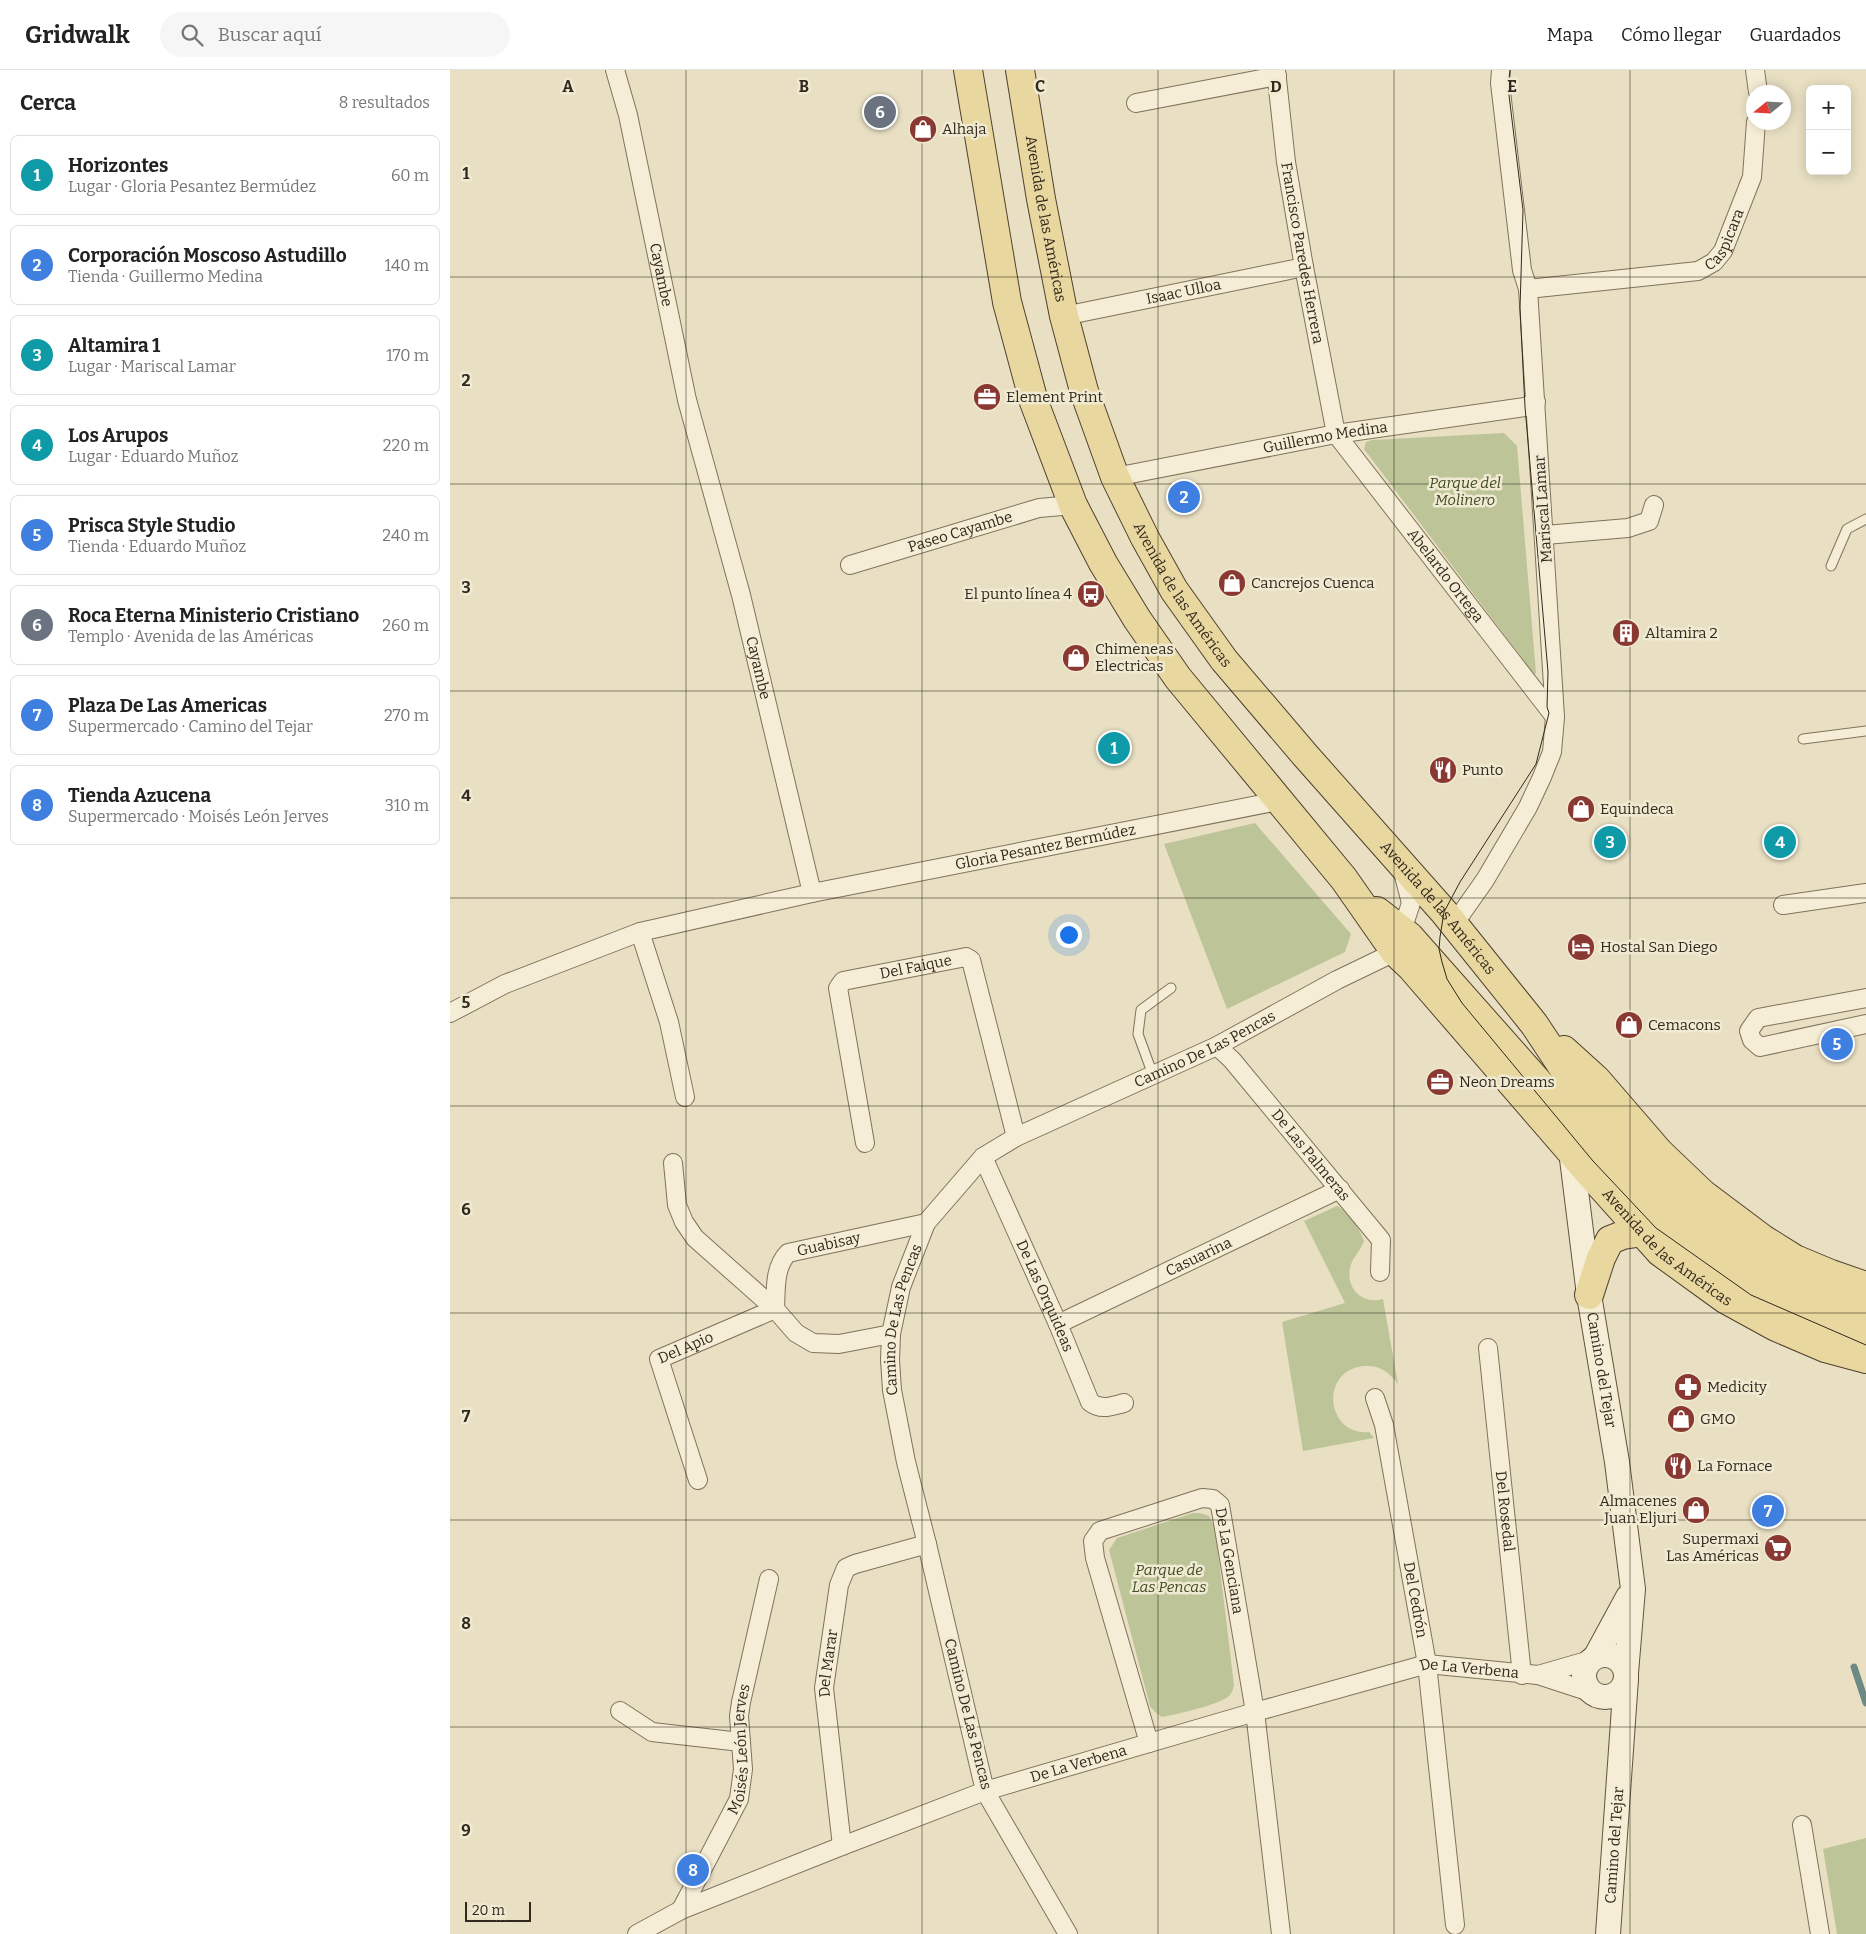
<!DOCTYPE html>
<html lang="es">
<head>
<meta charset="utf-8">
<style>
	body { margin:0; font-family:Bitter,serif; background:#f6f6f6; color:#222 }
	.controls { position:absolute; right:15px; top:15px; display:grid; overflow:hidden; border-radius:8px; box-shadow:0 2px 12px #0003 }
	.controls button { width:45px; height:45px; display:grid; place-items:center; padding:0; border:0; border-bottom:1px solid #e0e0e0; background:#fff; color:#222; font:25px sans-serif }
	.compass { position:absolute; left:1296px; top:15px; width:45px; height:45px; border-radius:50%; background:#fff; box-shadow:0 2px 12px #0003; rotate:252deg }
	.scale { position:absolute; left:15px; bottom:12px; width:66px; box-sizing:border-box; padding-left:5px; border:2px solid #32291e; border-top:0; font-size:14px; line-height:18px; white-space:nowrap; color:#32291e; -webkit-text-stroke:4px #f1ead2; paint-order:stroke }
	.you { position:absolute; left:618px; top:864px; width:18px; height:18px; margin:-12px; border:4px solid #fff; border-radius:50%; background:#1a73e8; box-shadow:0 0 0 8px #1a73e833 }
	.badge { display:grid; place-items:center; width:32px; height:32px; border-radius:50%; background:#8a3832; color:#fff; font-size:16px; font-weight:700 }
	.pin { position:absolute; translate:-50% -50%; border:2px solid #fff; box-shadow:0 1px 5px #0006 }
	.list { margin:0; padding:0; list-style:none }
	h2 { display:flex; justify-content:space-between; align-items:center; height:65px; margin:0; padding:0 20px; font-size:21px }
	h2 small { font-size:16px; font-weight:400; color:#767676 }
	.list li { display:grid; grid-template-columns:32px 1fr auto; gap:15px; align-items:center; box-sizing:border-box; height:80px; margin:0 10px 10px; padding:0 10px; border:1px solid #e0e0e0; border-radius:8px }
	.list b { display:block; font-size:19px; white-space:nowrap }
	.list p { margin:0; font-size:16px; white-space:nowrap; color:#767676 }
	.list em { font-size:16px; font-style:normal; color:#767676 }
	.icon { flex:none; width:28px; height:28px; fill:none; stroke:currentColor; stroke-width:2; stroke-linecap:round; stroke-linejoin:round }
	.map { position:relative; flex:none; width:1416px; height:1864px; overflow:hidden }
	header { display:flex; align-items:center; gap:30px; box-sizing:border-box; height:70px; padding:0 25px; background:#fff; border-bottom:1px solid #e0e0e0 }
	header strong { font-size:24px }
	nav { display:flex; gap:28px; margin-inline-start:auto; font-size:18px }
	.search { width:350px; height:45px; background:#f6f6f6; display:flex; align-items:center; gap:12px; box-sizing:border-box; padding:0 18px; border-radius:28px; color:#767676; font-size:19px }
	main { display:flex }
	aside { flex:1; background:#fff }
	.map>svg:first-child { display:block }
	.green { fill:#bdc598 }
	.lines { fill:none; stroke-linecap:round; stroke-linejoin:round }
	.stream { stroke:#6d8984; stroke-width:7 }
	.lane-casing { stroke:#81725c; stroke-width:11 }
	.street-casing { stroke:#81725c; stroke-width:20 }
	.secondary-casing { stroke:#63533f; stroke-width:26 }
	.primary-casing { stroke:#4f4130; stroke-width:30 }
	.lane { stroke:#f5edd5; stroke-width:9 }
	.street { stroke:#f5edd5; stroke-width:18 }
	.secondary { stroke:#f5edd5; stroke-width:24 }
	.primary { stroke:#e8d79e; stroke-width:28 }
	.tram { stroke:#32291e; stroke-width:1 }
	.grid { fill:none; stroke:#32291e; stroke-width:1; stroke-opacity:0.55 }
	.labels { text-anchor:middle; stroke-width:5; stroke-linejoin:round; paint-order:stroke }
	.poi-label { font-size:15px; fill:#32291e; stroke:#f1ead2; text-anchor:start }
	.street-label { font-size:15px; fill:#32291e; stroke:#f1ead2 }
	.park-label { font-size:15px; font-style:italic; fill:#414d27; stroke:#f1ead2 }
	.grid-label { font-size:16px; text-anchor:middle; font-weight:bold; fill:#32291e; stroke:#f1ead2; stroke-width:5; stroke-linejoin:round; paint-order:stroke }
</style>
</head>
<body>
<header>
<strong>Gridwalk</strong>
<div class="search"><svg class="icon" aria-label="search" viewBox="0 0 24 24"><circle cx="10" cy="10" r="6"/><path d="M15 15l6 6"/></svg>Buscar aquí</div>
<nav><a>Mapa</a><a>Cómo llegar</a><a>Guardados</a></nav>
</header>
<main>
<aside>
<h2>Cerca<small>8 resultados</small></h2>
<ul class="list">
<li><span class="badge" style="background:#0f9aa8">1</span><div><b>Horizontes</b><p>Lugar · Gloria Pesantez Bermúdez</p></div><em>60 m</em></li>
<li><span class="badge" style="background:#3f7fe0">2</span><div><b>Corporación Moscoso Astudillo</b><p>Tienda · Guillermo Medina</p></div><em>140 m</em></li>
<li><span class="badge" style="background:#0f9aa8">3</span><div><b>Altamira 1</b><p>Lugar · Mariscal Lamar</p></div><em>170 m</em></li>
<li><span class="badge" style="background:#0f9aa8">4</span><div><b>Los Arupos</b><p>Lugar · Eduardo Muñoz</p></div><em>220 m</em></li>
<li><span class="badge" style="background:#3f7fe0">5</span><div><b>Prisca Style Studio</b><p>Tienda · Eduardo Muñoz</p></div><em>240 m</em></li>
<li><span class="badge" style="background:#6b7280">6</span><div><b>Roca Eterna Ministerio Cristiano</b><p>Templo · Avenida de las Américas</p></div><em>260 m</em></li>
<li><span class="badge" style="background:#3f7fe0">7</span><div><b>Plaza De Las Americas</b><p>Supermercado · Camino del Tejar</p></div><em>270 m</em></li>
<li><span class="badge" style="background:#3f7fe0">8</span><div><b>Tienda Azucena</b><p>Supermercado · Moisés León Jerves</p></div><em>310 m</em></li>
</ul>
</aside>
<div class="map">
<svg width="1416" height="1864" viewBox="0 0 1416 1864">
	<rect width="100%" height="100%" fill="#e9e0c3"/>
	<g class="green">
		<polygon points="1054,363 1067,376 1086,603 1084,604 914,379 916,372 922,370"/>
		<polygon points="805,753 901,864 895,882 777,939 714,774"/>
		<path d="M 887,1136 C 898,1141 910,1159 914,1171 C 911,1181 901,1188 900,1199 C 896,1219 913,1235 933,1229 L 948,1314 C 940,1303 930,1295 916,1296 C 869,1298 875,1366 919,1362 L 924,1368 L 853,1381 L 832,1252 L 895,1233 L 854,1151 Z"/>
		<path d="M 743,1443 L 750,1443 L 759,1446 L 765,1458 L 784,1615 C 783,1619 782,1623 779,1626 C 771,1634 725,1645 712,1647 L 705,1642 L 700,1636 L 659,1480 L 667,1468 Z"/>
		<polygon points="1416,1768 1416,1864 1387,1864 1373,1779"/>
	</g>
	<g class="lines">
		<polyline class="stream" points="1404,1597 1416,1633"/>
		<defs>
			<g id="lane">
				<polyline points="1381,496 1397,459 1416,449"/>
				<polyline points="1353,669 1416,661"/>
				<polyline points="703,1005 688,964 691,940 721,918"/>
			</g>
			<g id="street">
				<path id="s1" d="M 165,0 L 178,45 L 237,330 L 291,525 L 362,823"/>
				<path id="s2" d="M 826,0 L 836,92 L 854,197 L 886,364 L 1105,647"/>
				<polyline points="1305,0 1308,22"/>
				<polyline points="686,33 827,6"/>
				<path id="s3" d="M 1078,219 L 1248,201 L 1264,192 L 1273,181 L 1302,107 L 1306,52"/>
				<path id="s4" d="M 614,246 L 854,197"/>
				<path id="s5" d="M 665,407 L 886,364 L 1075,337 L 1086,332"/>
				<polyline points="1095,465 1178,458 1199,451 1204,435"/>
				<path id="s6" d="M 400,495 L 589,438 L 623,435"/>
				<polyline points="1333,835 1416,823"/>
				<polyline points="1004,854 1035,810 1078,737 1092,707 1102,682 1105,647 1078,219 1072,200 1050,13 1051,0"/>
				<polyline points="190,862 219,952 235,1027"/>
				<polyline points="1416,928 1308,948 1299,961 1302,970 1310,977 1416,954"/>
				<path id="s7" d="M 0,943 L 55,914 L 190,862 L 362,823 L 828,731"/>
				<path id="s8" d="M 767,976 L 782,990 L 931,1170 L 930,1202"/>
				<path id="s9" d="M 415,1073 L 388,918 L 393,911 L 516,887 L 521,890 L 566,1067"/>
				<path id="s10" d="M 533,1087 L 608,1254 L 640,1332 C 651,1341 662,1336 674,1333"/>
				<polyline points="223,1093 227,1135 234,1152 245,1168 325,1239 346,1263 363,1273 389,1274 441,1264"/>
				<path id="s11" d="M 608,1254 L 890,1119"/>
				<path id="s12" d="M 1038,1278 L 1072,1605"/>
				<path id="s13" d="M 925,1328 L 934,1355 L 977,1594 L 1005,1855"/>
				<path id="s14" d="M 248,1410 L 209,1289 L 325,1239 C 326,1220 324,1197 338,1183 L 476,1153"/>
				<polyline points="1088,1605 1140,1590"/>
				<polyline points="170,1641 202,1662 291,1672"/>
				<path id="s15" d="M 699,1673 L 645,1488 L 643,1471 L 650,1461 L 752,1428 L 763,1429 L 770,1435 L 805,1642 L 831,1864"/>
				<polyline points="1352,1755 1370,1864"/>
				<path id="s16" d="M 392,1776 L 374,1618 L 389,1515 L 396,1498 L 405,1494 L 477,1474"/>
				<path id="s17" d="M 231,1840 L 289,1729 L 293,1699 L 289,1646 L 291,1632 L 319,1509"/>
				<path id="s18" d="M 187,1864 L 231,1840 L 392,1776 L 535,1721 L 805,1642 L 977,1594 L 1088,1605 L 1143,1623"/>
				<path id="s19" d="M 618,1864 L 535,1721 L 477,1474 L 456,1392 L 442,1320 L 440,1290 L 441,1264 L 451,1217 L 476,1153 L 533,1087 L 566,1067 L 767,976 L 887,910 L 945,882 L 961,833 L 953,802"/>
			</g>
			<g id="secondary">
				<path id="s20" d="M 1121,1081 L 1139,1225 L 1167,1392 L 1183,1519 L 1176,1603"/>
				<circle cx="1155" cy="1606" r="21"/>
				<polyline points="1146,1586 1178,1527"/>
				<path id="s21" d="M 1158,1864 L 1176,1609"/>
			</g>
			<g id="primary">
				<path id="s22" d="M 518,0 L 557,232 L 584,332 L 623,435 L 653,493 L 687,549 L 728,608 L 894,809 L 945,882 L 961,897 L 1141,1105 L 1210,1182 L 1275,1229 L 1326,1257 L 1375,1278 L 1416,1289"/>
				<path id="s23" d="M 570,0 L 591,129 L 614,246 L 634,321 L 665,407 L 695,468 L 724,520 L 774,590 L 855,685 L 994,842 L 1084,954 L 1137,1034 L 1181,1086 L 1239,1144 L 1317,1195 L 1358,1218 L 1416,1242"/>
				<polyline points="927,841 959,866 1090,1014 1150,1087 1233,1166 1285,1204 1355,1243 1416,1264"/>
				<polyline points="1114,980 1146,1009 1209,1082 1253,1124 1313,1169 1345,1189 1381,1204 1416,1216"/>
				<polyline points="1139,1225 1151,1188 1160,1170 1173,1165 1193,1162"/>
			</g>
		</defs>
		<use href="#lane" class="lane-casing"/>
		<use href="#street" class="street-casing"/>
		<use href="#secondary" class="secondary-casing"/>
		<use href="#primary" class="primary-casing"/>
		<use href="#lane" class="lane"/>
		<use href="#street" class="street"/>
		<use href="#secondary" class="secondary"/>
		<use href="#primary" class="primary"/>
		<polyline class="tram" points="1060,0 1058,17 1073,140 1070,238 1075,337 1098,602 1097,637 1099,643 1086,694 1010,812 994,842 990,867 989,879 992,892 997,909 1012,933 1143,1091 1206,1158 1301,1225 1416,1275"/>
	</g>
	<path class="grid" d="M 236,0 L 236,1864M 472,0 L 472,1864M 708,0 L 708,1864M 944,0 L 944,1864M 1180,0 L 1180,1864M 0,207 L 1416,207M 0,414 L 1416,414M 0,621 L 1416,621M 0,828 L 1416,828M 0,1036 L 1416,1036M 0,1243 L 1416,1243M 0,1450 L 1416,1450M 0,1657 L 1416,1657"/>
	<defs>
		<symbol id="shop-disc" viewBox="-11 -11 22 22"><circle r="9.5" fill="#8a3832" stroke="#f1ead2"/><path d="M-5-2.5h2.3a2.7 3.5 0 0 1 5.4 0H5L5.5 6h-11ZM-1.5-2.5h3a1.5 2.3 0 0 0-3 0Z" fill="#fff"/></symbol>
		<symbol id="office-disc" viewBox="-11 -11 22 22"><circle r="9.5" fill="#8a3832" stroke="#f1ead2"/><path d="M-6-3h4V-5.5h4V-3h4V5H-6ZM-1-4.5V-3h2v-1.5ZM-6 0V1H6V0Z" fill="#fff"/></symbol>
		<symbol id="bus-disc" viewBox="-11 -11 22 22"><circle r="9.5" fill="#8a3832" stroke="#f1ead2"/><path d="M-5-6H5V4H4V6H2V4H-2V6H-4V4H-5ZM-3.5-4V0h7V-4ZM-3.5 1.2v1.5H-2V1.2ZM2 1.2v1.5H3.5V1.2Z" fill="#fff"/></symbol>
		<symbol id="building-disc" viewBox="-11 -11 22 22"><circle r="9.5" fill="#8a3832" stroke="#f1ead2"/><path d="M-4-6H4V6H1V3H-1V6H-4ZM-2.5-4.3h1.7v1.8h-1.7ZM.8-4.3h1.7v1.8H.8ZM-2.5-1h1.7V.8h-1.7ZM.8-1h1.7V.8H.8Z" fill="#fff"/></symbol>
		<symbol id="restaurant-disc" viewBox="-11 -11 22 22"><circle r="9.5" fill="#8a3832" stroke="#f1ead2"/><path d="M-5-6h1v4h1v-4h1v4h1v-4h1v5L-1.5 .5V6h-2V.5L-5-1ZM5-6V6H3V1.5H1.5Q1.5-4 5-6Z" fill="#fff"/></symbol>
		<symbol id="hotel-disc" viewBox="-11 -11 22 22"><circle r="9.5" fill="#8a3832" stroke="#f1ead2"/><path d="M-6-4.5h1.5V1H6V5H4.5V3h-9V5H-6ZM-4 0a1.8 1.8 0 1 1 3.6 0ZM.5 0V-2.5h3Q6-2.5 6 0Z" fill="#fff"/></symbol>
		<symbol id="pharmacy-disc" viewBox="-11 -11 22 22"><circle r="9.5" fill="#8a3832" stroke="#f1ead2"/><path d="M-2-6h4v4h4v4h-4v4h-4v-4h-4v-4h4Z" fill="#fff"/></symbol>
		<symbol id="supermarket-disc" viewBox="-11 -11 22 22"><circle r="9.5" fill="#8a3832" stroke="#f1ead2"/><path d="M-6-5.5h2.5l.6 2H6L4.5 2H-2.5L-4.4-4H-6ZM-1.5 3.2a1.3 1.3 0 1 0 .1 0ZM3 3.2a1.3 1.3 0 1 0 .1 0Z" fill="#fff"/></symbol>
	</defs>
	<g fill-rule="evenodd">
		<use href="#shop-disc" x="457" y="43" width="32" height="32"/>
		<use href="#office-disc" x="521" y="311" width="32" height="32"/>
		<use href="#shop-disc" x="766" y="497" width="32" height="32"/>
		<use href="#bus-disc" x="625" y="508" width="32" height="32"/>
		<use href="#building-disc" x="1160" y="547" width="32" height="32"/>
		<use href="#shop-disc" x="610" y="572" width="32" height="32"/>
		<use href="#restaurant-disc" x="977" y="684" width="32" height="32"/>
		<use href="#shop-disc" x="1115" y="723" width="32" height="32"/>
		<use href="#hotel-disc" x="1115" y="861" width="32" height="32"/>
		<use href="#shop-disc" x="1163" y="939" width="32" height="32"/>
		<use href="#office-disc" x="974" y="996" width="32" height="32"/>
		<use href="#pharmacy-disc" x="1222" y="1301" width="32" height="32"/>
		<use href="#shop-disc" x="1215" y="1333" width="32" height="32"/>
		<use href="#restaurant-disc" x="1212" y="1380" width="32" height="32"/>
		<use href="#shop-disc" x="1230" y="1424" width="32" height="32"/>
		<use href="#supermarket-disc" x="1312" y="1462" width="32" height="32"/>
	</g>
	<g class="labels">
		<g class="poi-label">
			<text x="492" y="64">Alhaja</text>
			<text x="556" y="332">Element Print</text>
			<text x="801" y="518">Cancrejos Cuenca</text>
			<text x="622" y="529" text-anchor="end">El punto línea 4</text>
			<text x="1195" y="568">Altamira 2</text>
			<text x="645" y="584">Chimeneas<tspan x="645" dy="17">Electricas</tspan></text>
			<text x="1012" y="705">Punto</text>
			<text x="1150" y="744">Equindeca</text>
			<text x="1150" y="882">Hostal San Diego</text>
			<text x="1198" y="960">Cemacons</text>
			<text x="1009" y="1017">Neon Dreams</text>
			<text x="1257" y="1322">Medicity</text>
			<text x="1250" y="1354">GMO</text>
			<text x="1247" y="1401">La Fornace</text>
			<text x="1227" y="1436" text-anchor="end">Almacenes<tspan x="1227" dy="17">Juan Eljuri</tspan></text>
			<text x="1309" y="1474" text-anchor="end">Supermaxi<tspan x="1309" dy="17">Las Américas</tspan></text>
		</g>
		<g class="street-label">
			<text dy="5" stroke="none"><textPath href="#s23" startOffset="151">Avenida de las Américas</textPath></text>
			<text dy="5" stroke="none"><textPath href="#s3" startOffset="214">Caspicara</textPath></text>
			<text dy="5" stroke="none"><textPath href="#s2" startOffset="185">Francisco Paredes Herrera</textPath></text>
			<text dy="5" stroke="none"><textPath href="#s1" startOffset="210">Cayambe</textPath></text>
			<text dy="5" stroke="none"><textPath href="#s4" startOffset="122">Isaac Ulloa</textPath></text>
			<text dy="5" stroke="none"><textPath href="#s5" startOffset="214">Guillermo Medina</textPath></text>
			<text transform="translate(1093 439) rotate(-94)" y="5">Mariscal Lamar</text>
			<text dy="5" stroke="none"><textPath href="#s6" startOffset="115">Paseo Cayambe</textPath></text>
			<text dy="5" stroke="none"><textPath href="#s2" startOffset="548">Abelardo Ortega</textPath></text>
			<text dy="5" stroke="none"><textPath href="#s23" startOffset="555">Avenida de las Américas</textPath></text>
			<text dy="5" stroke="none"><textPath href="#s1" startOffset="615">Cayambe</textPath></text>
			<text dy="5" stroke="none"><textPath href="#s7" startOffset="621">Gloria Pesantez Bermúdez</textPath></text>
			<text dy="5" stroke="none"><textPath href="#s23" startOffset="960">Avenida de las Américas</textPath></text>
			<text dy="5" stroke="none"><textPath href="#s9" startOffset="240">Del Faique</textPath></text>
			<text dy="5" stroke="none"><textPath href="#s19" startOffset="1084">Camino De Las Pencas</textPath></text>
			<text dy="5" stroke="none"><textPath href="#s8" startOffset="144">De Las Palmeras</textPath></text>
			<text dy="5" stroke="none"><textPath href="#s14" startOffset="354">Guabisay</textPath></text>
			<text dy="5" stroke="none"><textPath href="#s22" startOffset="1404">Avenida de las Américas</textPath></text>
			<text dy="5" stroke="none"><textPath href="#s11" startOffset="156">Casuarina</textPath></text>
			<text dy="5" stroke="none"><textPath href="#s10" startOffset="152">De Las Orquideas</textPath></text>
			<text dy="5" stroke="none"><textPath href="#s19" startOffset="649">Camino De Las Pencas</textPath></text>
			<text dy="5" stroke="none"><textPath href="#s14" startOffset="156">Del Apio</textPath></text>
			<text dy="5" stroke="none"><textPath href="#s20" startOffset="221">Camino del Tejar</textPath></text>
			<text dy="5" stroke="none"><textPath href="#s12" startOffset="164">Del Rosedal</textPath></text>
			<text dy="5" stroke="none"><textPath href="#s15" startOffset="406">De La Genciana</textPath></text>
			<text dy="5" stroke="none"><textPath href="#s13" startOffset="206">Del Cedrón</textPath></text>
			<text dy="5" stroke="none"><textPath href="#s16" startOffset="184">Del Marar</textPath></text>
			<text dy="5" stroke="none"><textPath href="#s18" startOffset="879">De La Verbena</textPath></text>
			<text transform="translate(518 1644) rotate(76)" y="5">Camino De Las Pencas</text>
			<text dy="5" stroke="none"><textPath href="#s17" startOffset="175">Moisés León Jerves</textPath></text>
			<text dy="5" stroke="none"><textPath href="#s18" startOffset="474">De La Verbena</textPath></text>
			<text dy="5" stroke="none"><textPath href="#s21" startOffset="89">Camino del Tejar</textPath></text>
		</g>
		<g class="park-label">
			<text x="1015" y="418">Parque del<tspan x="1015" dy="17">Molinero</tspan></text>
			<text x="719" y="1505">Parque de<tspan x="719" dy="17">Las Pencas</tspan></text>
		</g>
	</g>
	<g class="grid-label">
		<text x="118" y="22">A</text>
		<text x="354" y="22">B</text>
		<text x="590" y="22">C</text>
		<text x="826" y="22">D</text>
		<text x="1062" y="22">E</text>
		<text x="16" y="109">1</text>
		<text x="16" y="316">2</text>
		<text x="16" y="523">3</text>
		<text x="16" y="731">4</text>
		<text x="16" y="938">5</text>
		<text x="16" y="1145">6</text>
		<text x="16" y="1352">7</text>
		<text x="16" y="1559">8</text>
		<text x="16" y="1766">9</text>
	</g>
</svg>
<div class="controls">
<button>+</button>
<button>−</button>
</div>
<svg class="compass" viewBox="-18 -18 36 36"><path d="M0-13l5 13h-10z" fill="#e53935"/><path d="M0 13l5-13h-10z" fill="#767676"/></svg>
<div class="scale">20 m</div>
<div class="you"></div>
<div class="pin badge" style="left:664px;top:678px;background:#0f9aa8">1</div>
<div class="pin badge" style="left:734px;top:427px;background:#3f7fe0">2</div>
<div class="pin badge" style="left:1160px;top:772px;background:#0f9aa8">3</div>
<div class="pin badge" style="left:1330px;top:772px;background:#0f9aa8">4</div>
<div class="pin badge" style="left:1387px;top:974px;background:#3f7fe0">5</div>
<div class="pin badge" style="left:430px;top:42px;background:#6b7280">6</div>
<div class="pin badge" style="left:1318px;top:1441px;background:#3f7fe0">7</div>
<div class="pin badge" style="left:243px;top:1800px;background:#3f7fe0">8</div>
</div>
</main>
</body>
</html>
